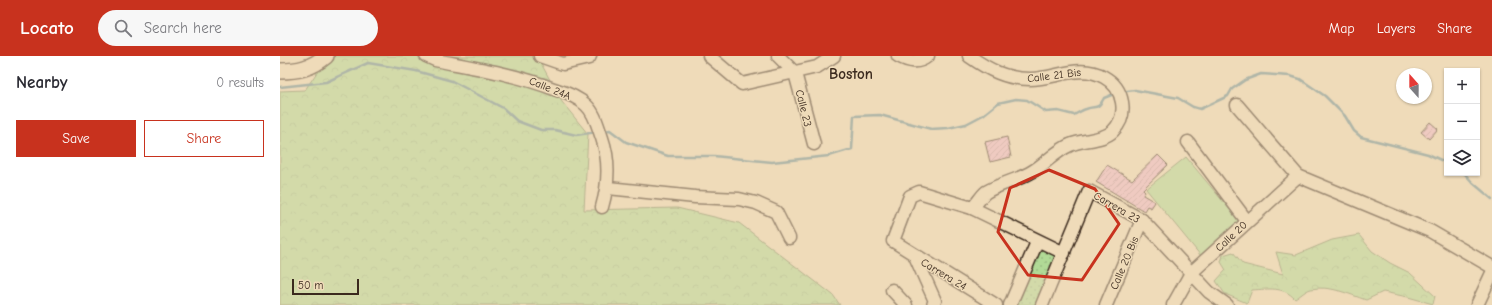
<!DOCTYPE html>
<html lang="en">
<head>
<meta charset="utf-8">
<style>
	body { margin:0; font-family:"Comic Neue",sans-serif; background:#f7f7f7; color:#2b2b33 }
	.controls { position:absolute; right:12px; top:12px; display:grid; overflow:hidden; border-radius:0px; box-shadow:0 1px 3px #0004 }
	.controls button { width:36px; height:36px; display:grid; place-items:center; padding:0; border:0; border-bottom:1px solid #e1e1e2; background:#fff; color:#2b2b33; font:20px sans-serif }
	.compass { position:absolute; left:1116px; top:12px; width:36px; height:36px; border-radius:50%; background:#fff; box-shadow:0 1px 3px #0004; rotate:339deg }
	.scale { position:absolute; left:12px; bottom:10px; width:67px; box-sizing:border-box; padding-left:4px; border:2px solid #3b2a1e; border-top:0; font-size:11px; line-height:14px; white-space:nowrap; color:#3b2a1e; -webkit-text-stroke:3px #efdbb9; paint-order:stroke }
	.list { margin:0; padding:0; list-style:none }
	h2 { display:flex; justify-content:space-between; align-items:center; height:52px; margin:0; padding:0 16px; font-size:17px }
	h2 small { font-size:13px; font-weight:400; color:#7c7c81 }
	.actions { display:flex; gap:8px; padding:12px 16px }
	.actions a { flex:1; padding:9px 0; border:1px solid #c8321e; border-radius:0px; text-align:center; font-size:14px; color:#c8321e }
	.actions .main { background:#c8321e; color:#fff }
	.icon { flex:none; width:22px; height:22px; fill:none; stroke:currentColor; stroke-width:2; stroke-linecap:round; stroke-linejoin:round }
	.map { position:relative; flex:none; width:1212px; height:249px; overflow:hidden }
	header { display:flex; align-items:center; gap:24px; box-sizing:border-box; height:56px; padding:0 20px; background:#c8321e; color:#fff }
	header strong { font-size:19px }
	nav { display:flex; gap:22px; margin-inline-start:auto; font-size:14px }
	.search { width:280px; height:36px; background:#f7f7f7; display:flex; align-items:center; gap:10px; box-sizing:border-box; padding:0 14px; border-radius:22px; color:#7c7c81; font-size:15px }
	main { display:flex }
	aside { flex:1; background:#fff }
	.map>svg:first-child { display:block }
	.grass { fill:url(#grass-dots); stroke:#76825a }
	.forest { fill:url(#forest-crowns); stroke:#76825a }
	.pitch { fill:#b1da96; stroke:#76825a }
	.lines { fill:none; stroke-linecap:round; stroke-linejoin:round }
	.stream { stroke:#648992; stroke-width:2.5 }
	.building { fill:url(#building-hatch); stroke:#3b2a1e }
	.minor-casing { stroke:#3b2a1e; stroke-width:15 }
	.major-casing { stroke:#3b2a1e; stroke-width:18 }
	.minor { stroke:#efdbb9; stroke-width:12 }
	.major { stroke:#efdbb9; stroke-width:15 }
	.marked { fill:none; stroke:#c8321e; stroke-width:3; stroke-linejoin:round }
	.labels { text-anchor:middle; stroke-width:3; stroke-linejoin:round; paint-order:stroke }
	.street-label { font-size:11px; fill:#3b2a1e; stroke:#efdbb9 }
	.district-label { font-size:15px; font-weight:bold; fill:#3b2a1e; stroke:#efdbb9 }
</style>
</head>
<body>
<header>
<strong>Locato</strong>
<div class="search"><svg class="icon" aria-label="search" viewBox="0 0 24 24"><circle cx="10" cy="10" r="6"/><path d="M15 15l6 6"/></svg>Search here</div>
<nav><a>Map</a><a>Layers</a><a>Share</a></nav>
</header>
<main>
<aside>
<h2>Nearby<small>0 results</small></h2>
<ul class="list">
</ul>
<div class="actions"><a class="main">Save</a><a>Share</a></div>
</aside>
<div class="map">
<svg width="1212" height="249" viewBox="0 0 1212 249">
	<defs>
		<pattern id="grass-dots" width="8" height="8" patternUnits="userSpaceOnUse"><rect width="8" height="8" fill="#b1da96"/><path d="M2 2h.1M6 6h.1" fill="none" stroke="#99bb81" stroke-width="1.8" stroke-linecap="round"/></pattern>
		<pattern id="forest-crowns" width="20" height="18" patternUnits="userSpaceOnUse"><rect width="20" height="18" fill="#b1da96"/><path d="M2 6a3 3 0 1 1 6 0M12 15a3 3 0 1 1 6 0" fill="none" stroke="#99bb81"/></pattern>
		<pattern id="building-hatch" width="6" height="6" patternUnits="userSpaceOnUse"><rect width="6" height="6" fill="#f0b7ca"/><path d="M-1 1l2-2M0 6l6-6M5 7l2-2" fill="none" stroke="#c495a3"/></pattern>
	</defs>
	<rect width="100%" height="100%" fill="#efdbb9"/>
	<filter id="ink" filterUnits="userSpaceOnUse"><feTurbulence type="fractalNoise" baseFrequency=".025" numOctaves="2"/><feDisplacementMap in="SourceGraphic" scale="8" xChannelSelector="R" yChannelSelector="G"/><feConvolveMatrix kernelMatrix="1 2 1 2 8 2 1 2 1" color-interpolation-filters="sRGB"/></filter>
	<g filter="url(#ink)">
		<polygon class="grass" points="757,186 784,197 762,249 730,249"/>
		<g class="forest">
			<polygon points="48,0 257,0 282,46 308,78 304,154 397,152 459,167 553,239 560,249 0,249 0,35 25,34"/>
			<path d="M 1079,179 L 1092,195 L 1110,207 L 1130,217 L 1155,240 L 1153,248 L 1128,241 L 1103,236 L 1086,244 C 1069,238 1049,229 1031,233 C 1026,234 1020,240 1015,243 C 1003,230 989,233 972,234 L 967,247 L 945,238 L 936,225 L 946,214 L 941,206 L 943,199 L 953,196 L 963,208 L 1003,218 L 996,196 L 1016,199 L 1052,184 Z"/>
		</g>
		<polygon class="pitch" points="906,101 961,167 921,200 866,133"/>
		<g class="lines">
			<g class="stream">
				<polyline points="0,31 46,26 88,7 136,15 172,25 223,52 237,65 261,74 275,74 296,79 317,76"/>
				<polyline points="847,35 855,34 898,42 913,51 920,53 948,40 952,33 965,24 981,18 1010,20 1020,23 1045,40 1065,60 1074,75 1081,81 1148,98 1167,107"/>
				<path d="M 324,75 L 330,74 L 346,86 L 388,100 L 434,100 L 492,106 L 549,100 L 572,93 L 574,60 L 600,59 L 651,73 L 668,72 L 686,68 L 703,59 L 718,47 L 736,43 L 747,44 L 766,56 L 778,55 L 794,59 C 798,57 802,54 806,53 C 816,49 817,55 824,42 L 834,38"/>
				<polyline points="1184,117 1193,127 1212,143"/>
			</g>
		</g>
		<g class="building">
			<polygon points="1150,66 1158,73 1149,83 1141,76"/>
			<polygon points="727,81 731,101 710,106 705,86"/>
			<polygon points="878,99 888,109 863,133 865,135 863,139 875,146 871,152 867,150 864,155 816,126 827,109 852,124"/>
		</g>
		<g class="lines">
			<defs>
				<g id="minor">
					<path d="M 146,0 L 155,4 C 195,12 235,18 274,33 C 284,36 298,41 306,49 C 315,57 318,71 322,82 C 330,105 329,127 322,151"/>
					<polyline points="260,0 283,8 309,2 310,0"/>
					<polyline points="429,0 462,28 537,11 554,0"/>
					<polyline points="498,0 515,17"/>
					<path d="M 618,0 C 629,6 638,8 648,0"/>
					<path d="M 689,0 C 709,14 726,23 750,23 C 775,23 800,7 824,21 C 844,32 849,59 833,75 C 823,85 803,83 790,89 C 776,95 766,107 753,115 C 739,124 721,127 706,136 C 701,140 697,148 692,152"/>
					<polyline points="515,17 534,88"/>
					<polyline points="957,49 1018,120 1150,175 1212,211"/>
					<polyline points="908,86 967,165"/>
					<polyline points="328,132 415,141 459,143 476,147 496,156 509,182"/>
					<polyline points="635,200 655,245 653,249"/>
					<polyline points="612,234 626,249"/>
					<polyline points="716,249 613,185 630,140 639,136 692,152 784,197"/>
					<polyline points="730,249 757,186"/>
					<polyline points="762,249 809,135 862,164 929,236 947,249"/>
					<polyline points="826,249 862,164"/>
					<polyline points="893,249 911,217 1018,120"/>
					<polyline points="1197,249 1212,217"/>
				</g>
				<path id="major" d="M 0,15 C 18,15 32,12 46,0"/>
			</defs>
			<use href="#minor" class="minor-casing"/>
			<use href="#major" class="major-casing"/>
			<use href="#minor" class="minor"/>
			<use href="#major" class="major"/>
		</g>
	</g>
	<path d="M0 0H1212V249H0ZM 769,114 L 815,133 L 839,168 L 802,224 L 748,219 L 718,176 L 730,132 Z" fill="#efdbb9" fill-opacity=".55" fill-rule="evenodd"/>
	<path class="marked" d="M 769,114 L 815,133 L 839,168 L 802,224 L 748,219 L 718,176 L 730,132 Z"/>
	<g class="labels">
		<g class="street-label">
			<text transform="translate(774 19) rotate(-7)" y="4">Calle 21 Bis</text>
			<text transform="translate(270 32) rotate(22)" y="4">Calle 24A</text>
			<text transform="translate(524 52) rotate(76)" y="4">Calle 23</text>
			<text transform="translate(837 151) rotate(30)" y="4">Carrera 23</text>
			<text transform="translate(951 180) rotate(-43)" y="4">Calle 20</text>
			<text transform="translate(844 207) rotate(-67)" y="4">Calle 20 Bis</text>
			<text transform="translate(664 218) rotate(31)" y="4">Carrera 24</text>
		</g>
		<g class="district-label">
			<text x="571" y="23">Boston</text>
		</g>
	</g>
</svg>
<div class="controls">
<button>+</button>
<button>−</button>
<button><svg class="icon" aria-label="layers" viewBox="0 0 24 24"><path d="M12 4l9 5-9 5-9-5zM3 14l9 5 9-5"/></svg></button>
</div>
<svg class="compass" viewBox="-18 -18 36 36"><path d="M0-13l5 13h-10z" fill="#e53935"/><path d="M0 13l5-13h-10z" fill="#7c7c81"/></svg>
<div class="scale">50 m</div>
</div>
</main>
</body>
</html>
